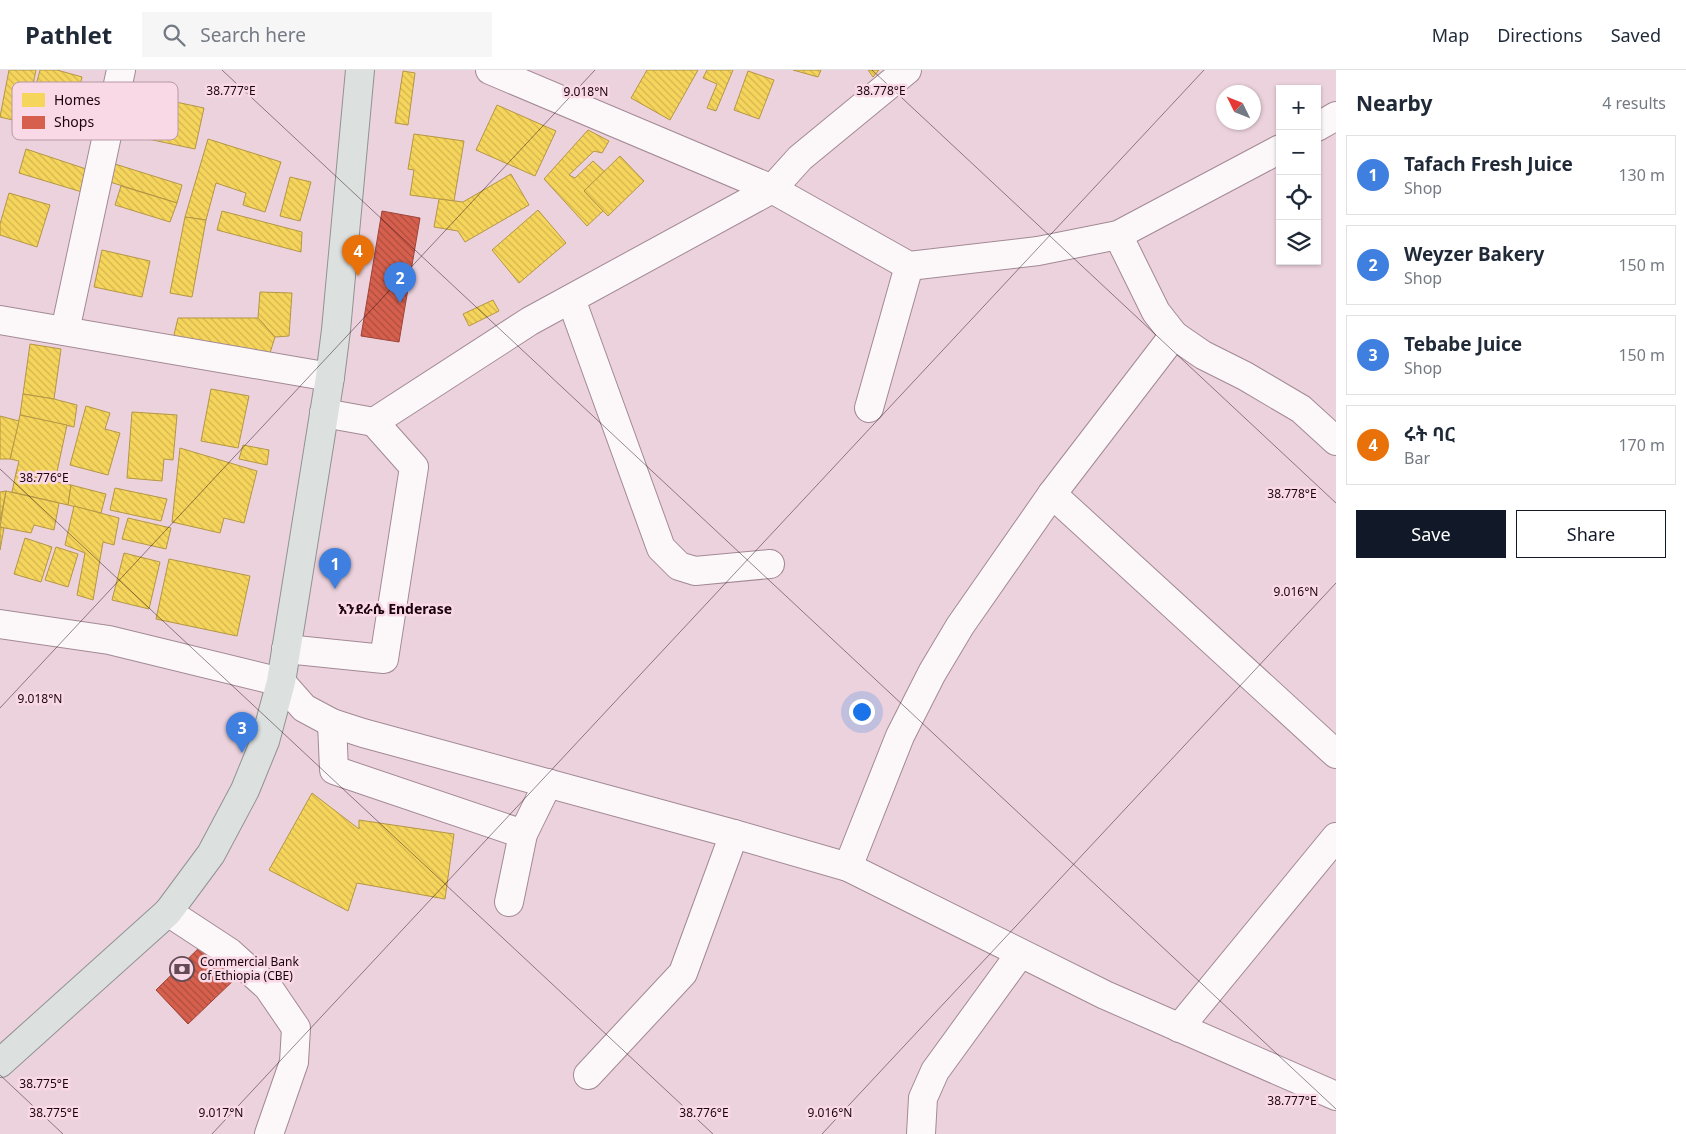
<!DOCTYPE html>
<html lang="en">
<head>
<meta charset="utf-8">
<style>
	body { margin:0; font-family:"Noto Sans","Noto Sans Ethiopic",sans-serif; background:#f6f6f7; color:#1f2937 }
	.controls { position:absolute; right:15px; top:15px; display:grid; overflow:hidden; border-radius:0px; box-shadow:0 1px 4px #0004 }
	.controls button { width:45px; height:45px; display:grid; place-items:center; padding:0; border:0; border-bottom:1px solid #e0e1e3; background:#fff; color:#1f2937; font:25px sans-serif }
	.compass { position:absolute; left:1216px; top:15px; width:45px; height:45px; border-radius:50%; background:#fff; box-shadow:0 1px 4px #0004; rotate:313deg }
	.you { position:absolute; left:861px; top:641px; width:18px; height:18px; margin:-12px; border:4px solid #fff; border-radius:50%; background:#1a73e8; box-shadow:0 0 0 8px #1a73e833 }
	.badge { display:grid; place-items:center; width:32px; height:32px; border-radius:50%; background:#111827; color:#fff; font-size:16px; font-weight:700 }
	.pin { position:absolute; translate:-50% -41px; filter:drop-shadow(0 1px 2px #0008) }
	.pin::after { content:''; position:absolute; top:26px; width:18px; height:15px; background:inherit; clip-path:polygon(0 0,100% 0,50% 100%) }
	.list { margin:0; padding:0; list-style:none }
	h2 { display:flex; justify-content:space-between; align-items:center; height:65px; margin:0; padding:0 20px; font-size:21px }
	h2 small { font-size:16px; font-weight:400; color:#747a83 }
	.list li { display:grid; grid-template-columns:32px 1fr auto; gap:15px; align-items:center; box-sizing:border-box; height:80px; margin:0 10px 10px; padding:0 10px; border:1px solid #e0e1e3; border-radius:0px }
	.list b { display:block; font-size:19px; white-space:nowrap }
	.list p { margin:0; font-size:16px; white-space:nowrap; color:#747a83 }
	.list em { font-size:16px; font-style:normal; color:#747a83 }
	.actions { display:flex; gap:10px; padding:15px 20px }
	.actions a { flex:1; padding:11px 0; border:1px solid #111827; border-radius:0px; text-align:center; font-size:18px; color:#111827 }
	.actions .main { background:#111827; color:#fff }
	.icon { flex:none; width:28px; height:28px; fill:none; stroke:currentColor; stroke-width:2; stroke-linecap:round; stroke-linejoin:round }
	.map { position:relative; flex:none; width:1336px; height:1064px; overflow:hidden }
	header { display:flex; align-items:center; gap:30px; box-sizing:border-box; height:70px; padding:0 25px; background:#fff; border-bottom:1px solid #e0e1e3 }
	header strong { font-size:24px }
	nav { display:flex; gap:28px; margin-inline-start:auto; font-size:18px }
	.search { width:350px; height:45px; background:#f6f6f7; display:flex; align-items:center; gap:12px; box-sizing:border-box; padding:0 18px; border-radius:0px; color:#747a83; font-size:19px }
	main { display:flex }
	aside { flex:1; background:#fff }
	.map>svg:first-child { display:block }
	.homes { fill:url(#homes-back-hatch); stroke:#b49645 }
	.shops { fill:url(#shops-back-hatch); stroke:#9e443a }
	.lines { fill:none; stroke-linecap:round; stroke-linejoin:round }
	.minor-casing { stroke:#a28994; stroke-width:30 }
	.major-casing { stroke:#919293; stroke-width:30 }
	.minor { stroke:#fcf8fa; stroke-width:28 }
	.major { stroke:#dce0df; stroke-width:28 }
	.ticks { fill:none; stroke:#1a030e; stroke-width:1; stroke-opacity:0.45 }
	.labels { text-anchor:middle; stroke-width:5; stroke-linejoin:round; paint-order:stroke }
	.poi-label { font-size:12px; fill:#1a030e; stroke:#f9d9e5; text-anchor:start }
	.neighbourhood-label { font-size:14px; font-weight:bold; fill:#1a030e; stroke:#f9d9e5 }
	.key { fill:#f9d9e5; stroke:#b699a4; stroke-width:1 }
	.key-label { font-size:14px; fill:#1a030e }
	.ticks-label { font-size:12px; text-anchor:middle; fill:#1a030e; stroke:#f9d9e5; stroke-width:5; stroke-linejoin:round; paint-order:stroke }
</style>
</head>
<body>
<header>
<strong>Pathlet</strong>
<div class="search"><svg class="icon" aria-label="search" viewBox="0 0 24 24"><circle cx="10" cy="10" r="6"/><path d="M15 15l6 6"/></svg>Search here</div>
<nav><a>Map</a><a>Directions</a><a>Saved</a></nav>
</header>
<main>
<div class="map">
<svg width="1336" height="1064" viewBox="0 0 1336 1064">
	<defs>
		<pattern id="homes-back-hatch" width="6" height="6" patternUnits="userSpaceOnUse" patternTransform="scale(1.25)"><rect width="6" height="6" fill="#f6d55c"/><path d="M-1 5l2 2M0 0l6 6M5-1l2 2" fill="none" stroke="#d2b54f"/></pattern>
		<pattern id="shops-back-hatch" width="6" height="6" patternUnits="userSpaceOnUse" patternTransform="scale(1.25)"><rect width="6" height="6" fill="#d6604d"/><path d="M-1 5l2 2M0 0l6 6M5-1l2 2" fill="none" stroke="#ad4d3e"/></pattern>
	</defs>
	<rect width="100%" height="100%" fill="#ecd2dc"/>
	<g class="homes">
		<polygon points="9,0 36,0 25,53 0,47"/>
		<polygon points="40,0 57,0 82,7 70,55 28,45"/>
		<polygon points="647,0 698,0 670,50 631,28"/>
		<polygon points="707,0 733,0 716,41 707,38 717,14 703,8"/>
		<polygon points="793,0 821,0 818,7"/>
		<polygon points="868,0 879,0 873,7"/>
		<polygon points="403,1 415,3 408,55 395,53"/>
		<polygon points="748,1 774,10 759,49 734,40"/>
		<polygon points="143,25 204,38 195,79 134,66"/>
		<polygon points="497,35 556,61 535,106 476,80"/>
		<polygon points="588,60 609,71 602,83 594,81 569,105 575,108 593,91 605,102 584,121 603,141 587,156 544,109"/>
		<polygon points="414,64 464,71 454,131 410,125 414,100 408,99"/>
		<polygon points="208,69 281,92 265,142 243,135 246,123 216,113 206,150 185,147"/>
		<polygon points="26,79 89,100 82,122 19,103"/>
		<polygon points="620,86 644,111 608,146 584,121"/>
		<polygon points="115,94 182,115 177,133 110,112"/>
		<polygon points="511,104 529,135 465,172 458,161 434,157 439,129 463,132"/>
		<polygon points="290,107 311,112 300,151 280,146"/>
		<polygon points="121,116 177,133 170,152 115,135"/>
		<polygon points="9,123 50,135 37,177 0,165 0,154"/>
		<polygon points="538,140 566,173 519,213 492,180"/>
		<polygon points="222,141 302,162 301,182 217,160"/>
		<polygon points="185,147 206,150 192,227 170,223"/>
		<polygon points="102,180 150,191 142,227 94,217"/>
		<polygon points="260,222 292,223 289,266 275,267 258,248"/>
		<polygon points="493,230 499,241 469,256 463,244"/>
		<polygon points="178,248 258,248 275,267 270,283 173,269"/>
		<polygon points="30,274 61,279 54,329 23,324"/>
		<polygon points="211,319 249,326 238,378 201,371"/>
		<polygon points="23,324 54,329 77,335 74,357 20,345"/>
		<polygon points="86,336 110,343 105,359 120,363 108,405 70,395"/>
		<polygon points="132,342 177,345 173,390 164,389 162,411 127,408"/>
		<polygon points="20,345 67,355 55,411 16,403 19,391 10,389"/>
		<polygon points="0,346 19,351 10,389 0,389"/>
		<polygon points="243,375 269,380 267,395 239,389"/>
		<polygon points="180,378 257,401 244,453 224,448 220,463 172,452"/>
		<polygon points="16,403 71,415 68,435 12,422"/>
		<polygon points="71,415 106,424 101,443 68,435"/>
		<polygon points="115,418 167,429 161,451 110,440"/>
		<polygon points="6,421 59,433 54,460 34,455 31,463 0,457"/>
		<polygon points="6,421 0,451 0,422"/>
		<polygon points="74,436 119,448 114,475 103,472 93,530 77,525 85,483 65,475"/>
		<polygon points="128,448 171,458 166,479 122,469"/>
		<polygon points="0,457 4,458 0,480"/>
		<polygon points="25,468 52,477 41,512 14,504"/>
		<polygon points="56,477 78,484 68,517 45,510"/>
		<polygon points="124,483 160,492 149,539 112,530"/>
		<polygon points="169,489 250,506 237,566 156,549"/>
		<polygon points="312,723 359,759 359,750 454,764 445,829 357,813 348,841 269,800"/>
	</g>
	<g class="shops">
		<polygon points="382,141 420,148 399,272 361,266"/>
		<polygon points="204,873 237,907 188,954 156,920"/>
	</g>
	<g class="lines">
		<defs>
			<g id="minor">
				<polyline points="490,0 772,119 909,196 1038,181 1118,165 1280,79"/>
				<polyline points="1317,57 1336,46"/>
				<polyline points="1118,165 1156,242 1174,265"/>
				<polyline points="571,229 661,478 679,496 695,501 770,494"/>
				<polyline points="0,250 330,307"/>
				<polyline points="65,261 121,0"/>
				<polyline points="869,338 909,196"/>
				<polyline points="324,343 374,352 530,251 772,119 800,88 907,0"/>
				<polyline points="1052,424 1336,684"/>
				<polyline points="0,554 109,570 281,612 304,638 332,653 363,663 734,764 848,797 1105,925 1336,1026"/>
				<polyline points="286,579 384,589 414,397 374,352"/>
				<polyline points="332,653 334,700 523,764"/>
				<polyline points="848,797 900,666 932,603 960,556 1052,424 1174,265 1203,285 1245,306 1301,339 1336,371"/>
				<polyline points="509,832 523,764 548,713"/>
				<polyline points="168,842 229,882 268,917 296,958 294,992 269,1064"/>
				<polyline points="1179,958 1336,767"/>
				<polyline points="588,1005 683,903 734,764"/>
				<polyline points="921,1064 923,1028 935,1001 1020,884"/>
			</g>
			<polyline id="major" points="0,993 168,842 211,784 245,720 265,671 281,612 330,307 336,260 360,0"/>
		</defs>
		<use href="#minor" class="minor-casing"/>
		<use href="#major" class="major-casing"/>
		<use href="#minor" class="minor"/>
		<use href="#major" class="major"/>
	</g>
	<path class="ticks" d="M 222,0 L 1336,1039M 872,0 L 1336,433M 0,399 L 713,1064M 0,638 L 595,0M 0,1005 L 63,1064M 212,1064 L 1204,0M 822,1064 L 1336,513"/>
	<defs>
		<symbol id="bank-ring" viewBox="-11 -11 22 22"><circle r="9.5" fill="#f9d9e5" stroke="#644b56" stroke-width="1.5"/><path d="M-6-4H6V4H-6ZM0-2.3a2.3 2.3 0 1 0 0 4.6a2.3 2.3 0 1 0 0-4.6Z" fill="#644b56"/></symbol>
	</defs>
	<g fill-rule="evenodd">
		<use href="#bank-ring" x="168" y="885" width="28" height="28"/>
	</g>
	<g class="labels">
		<g class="poi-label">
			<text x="200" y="896">Commercial Bank<tspan x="200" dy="14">of Ethiopia (CBE)</tspan></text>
		</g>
		<g class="neighbourhood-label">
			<text x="395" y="544">እንደራሴ Enderase</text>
		</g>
	</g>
	<rect x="12" y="12" width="166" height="58" rx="8" class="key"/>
	<rect x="22" y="23" width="23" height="14" fill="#f6d55c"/>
	<rect x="22" y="46" width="23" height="13" fill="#d6604d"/>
	<g class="key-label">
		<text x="54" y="35">Homes</text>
		<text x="54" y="57">Shops</text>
	</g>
	<g class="ticks-label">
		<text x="231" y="25">38.777°E</text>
		<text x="881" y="25">38.778°E</text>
		<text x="586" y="26">9.018°N</text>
		<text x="44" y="412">38.776°E</text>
		<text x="1292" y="428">38.778°E</text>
		<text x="1296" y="526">9.016°N</text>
		<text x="40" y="633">9.018°N</text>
		<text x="44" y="1018">38.775°E</text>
		<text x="1292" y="1035">38.777°E</text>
		<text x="221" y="1047">9.017°N</text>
		<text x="830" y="1047">9.016°N</text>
		<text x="54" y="1047">38.775°E</text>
		<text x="704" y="1047">38.776°E</text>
	</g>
</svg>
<div class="controls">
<button>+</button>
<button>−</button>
<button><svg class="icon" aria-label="locate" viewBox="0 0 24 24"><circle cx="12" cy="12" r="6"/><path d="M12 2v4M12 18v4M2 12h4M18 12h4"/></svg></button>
<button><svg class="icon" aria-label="layers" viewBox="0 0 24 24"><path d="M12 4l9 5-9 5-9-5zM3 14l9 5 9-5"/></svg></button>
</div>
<svg class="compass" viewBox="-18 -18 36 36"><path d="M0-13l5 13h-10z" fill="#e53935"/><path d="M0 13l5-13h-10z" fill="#747a83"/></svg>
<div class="you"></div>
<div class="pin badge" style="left:335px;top:519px;background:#3f7fe0">1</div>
<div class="pin badge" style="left:400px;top:233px;background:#3f7fe0">2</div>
<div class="pin badge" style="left:242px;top:683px;background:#3f7fe0">3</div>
<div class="pin badge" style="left:358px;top:206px;background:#e8710a">4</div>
</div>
<aside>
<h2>Nearby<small>4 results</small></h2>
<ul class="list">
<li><span class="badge" style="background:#3f7fe0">1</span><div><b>Tafach Fresh Juice</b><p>Shop</p></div><em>130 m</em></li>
<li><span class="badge" style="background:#3f7fe0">2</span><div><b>Weyzer Bakery</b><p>Shop</p></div><em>150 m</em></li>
<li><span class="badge" style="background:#3f7fe0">3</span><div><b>Tebabe Juice</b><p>Shop</p></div><em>150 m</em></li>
<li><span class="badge" style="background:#e8710a">4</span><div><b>ሩት ባር</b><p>Bar</p></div><em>170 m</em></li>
</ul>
<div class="actions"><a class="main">Save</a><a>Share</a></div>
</aside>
</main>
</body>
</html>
